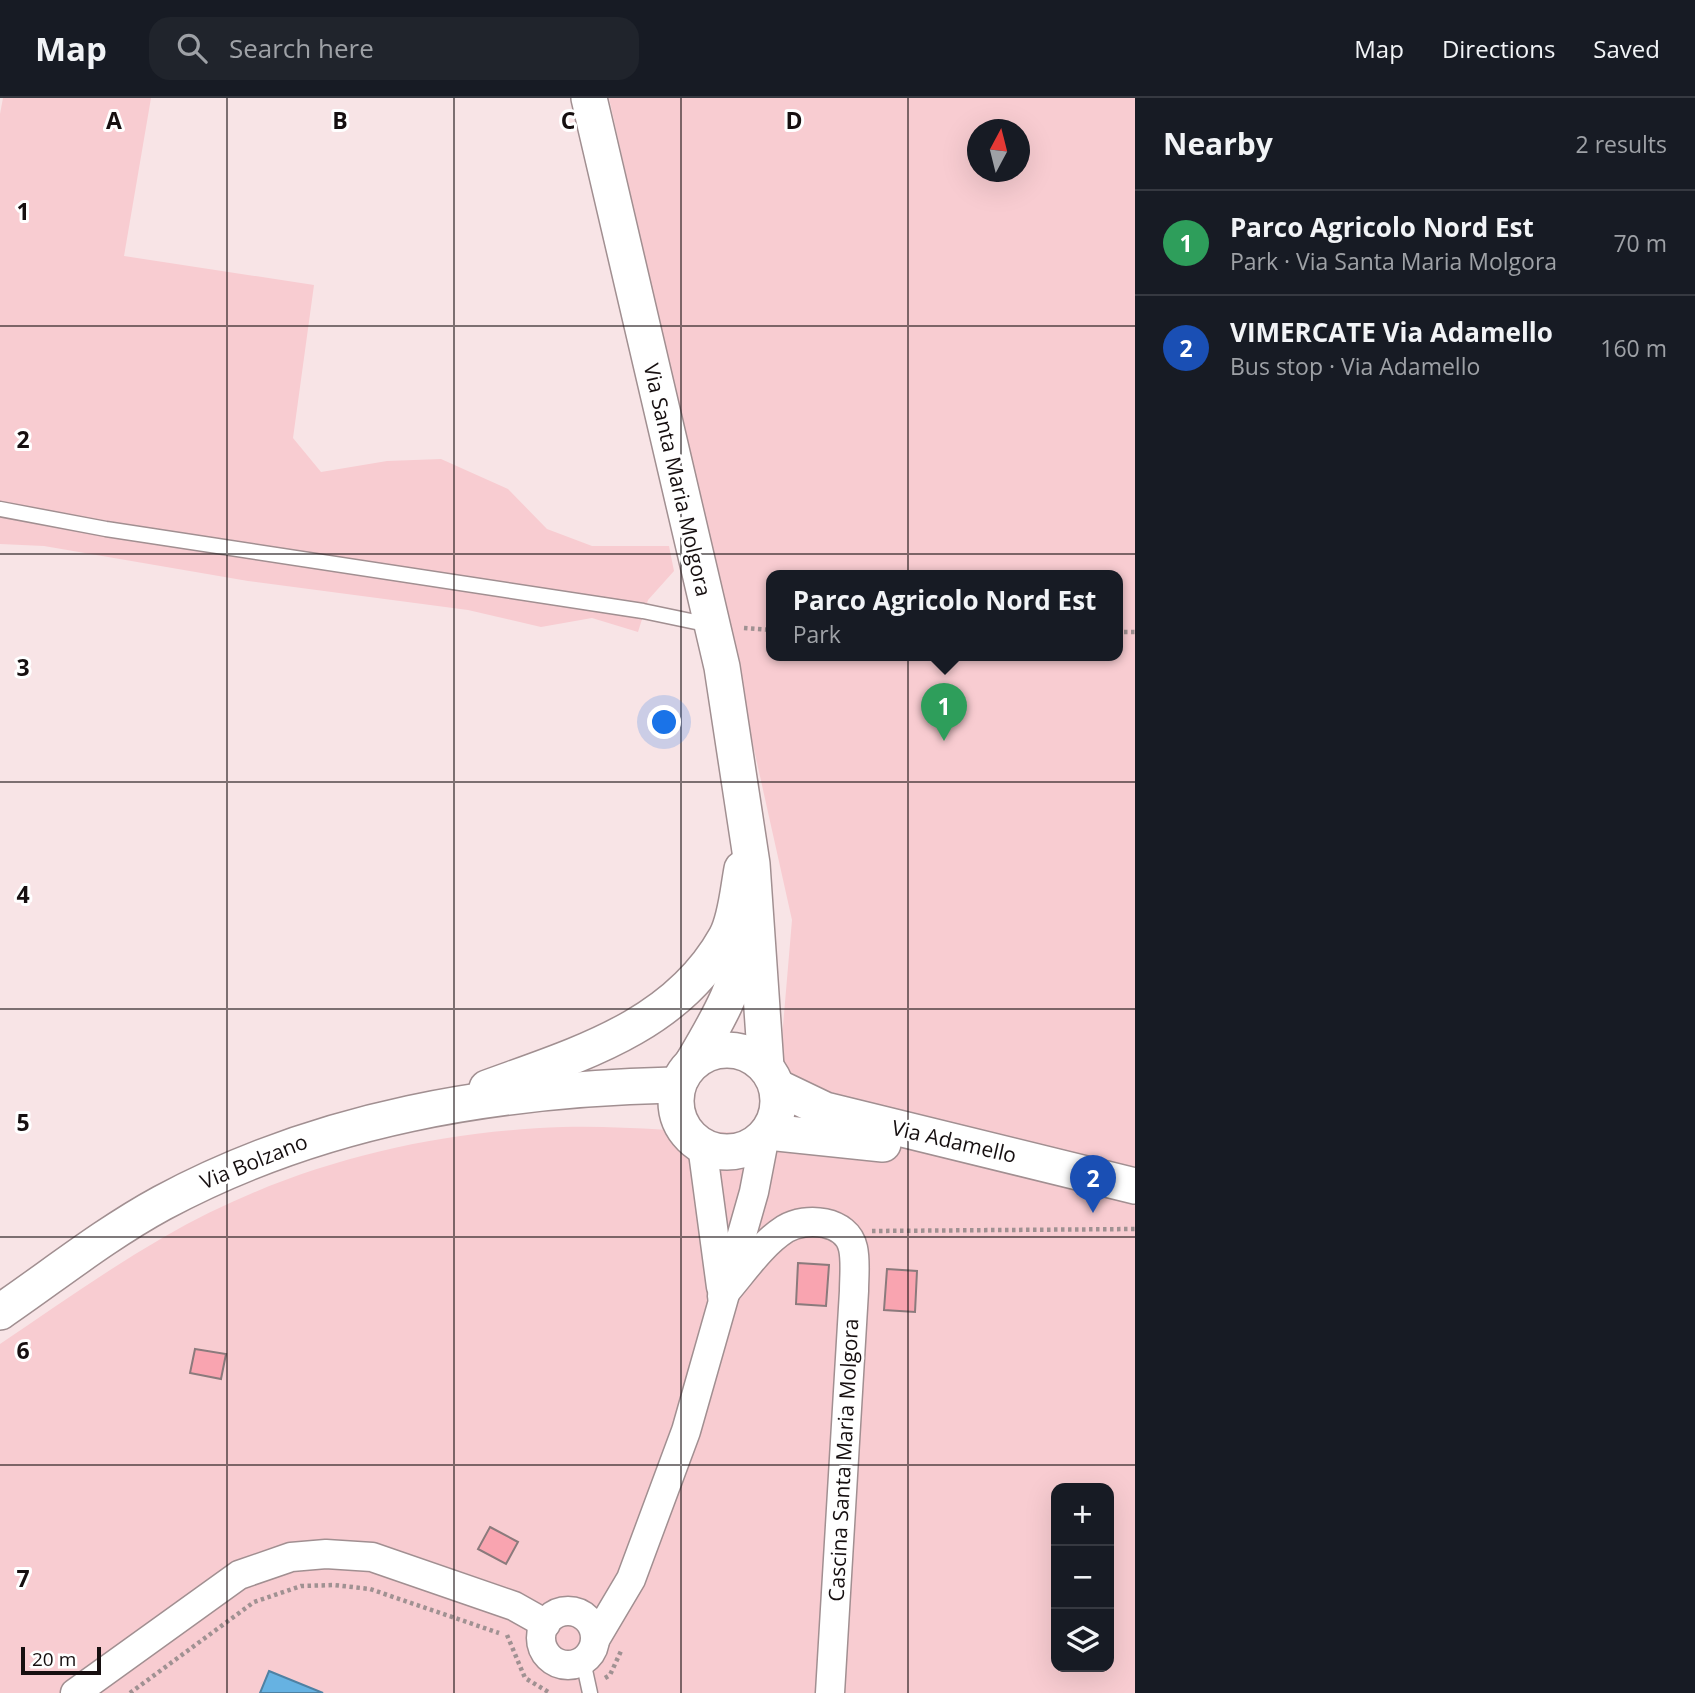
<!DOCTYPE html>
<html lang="en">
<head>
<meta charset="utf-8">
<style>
	body { margin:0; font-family:"Open Sans",sans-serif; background:#20242c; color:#f1f3f6 }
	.controls { position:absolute; right:21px; bottom:21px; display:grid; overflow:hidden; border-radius:14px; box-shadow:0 7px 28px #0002 }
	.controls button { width:63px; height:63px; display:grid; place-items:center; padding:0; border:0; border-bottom:2px solid #363941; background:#171b24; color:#f1f3f6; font:35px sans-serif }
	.compass { position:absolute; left:967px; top:21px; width:63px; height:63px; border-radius:50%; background:#171b24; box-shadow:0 7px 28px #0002; rotate:7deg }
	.scale { position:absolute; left:21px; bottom:18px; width:80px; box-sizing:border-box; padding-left:7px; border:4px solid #160f10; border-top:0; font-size:19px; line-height:24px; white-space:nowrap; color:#160f10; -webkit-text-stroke:5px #fff; paint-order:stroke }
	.you { position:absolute; left:665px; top:625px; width:24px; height:24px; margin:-18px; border:5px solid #fff; border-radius:50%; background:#1a73e8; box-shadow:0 0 0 10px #1a73e833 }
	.badge { display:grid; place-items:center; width:46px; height:46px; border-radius:50%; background:#1b75a3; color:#fff; font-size:23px; font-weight:700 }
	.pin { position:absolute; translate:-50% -58px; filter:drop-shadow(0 2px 4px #0008) }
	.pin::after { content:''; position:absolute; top:37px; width:24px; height:21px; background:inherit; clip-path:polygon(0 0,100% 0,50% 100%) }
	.popup { position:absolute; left:766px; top:472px; width:357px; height:91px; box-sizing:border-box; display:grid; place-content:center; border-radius:14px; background:#171b24; filter:drop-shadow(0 2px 5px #0005); font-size:23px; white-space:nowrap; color:#9ea1a6 }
	.popup b { font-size:26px; color:#f1f3f6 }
	.popup::after { content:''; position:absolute; left:50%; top:100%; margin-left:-14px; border:14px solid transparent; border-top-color:#171b24 }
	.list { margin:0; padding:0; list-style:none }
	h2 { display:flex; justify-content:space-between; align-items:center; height:91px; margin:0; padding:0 28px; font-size:30px }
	h2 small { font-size:23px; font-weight:400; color:#9ea1a6 }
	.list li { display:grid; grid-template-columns:46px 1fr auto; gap:21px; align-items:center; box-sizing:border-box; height:105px; padding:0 28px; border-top:2px solid #363941 }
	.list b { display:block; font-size:26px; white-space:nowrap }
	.list p { margin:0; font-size:23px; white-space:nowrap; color:#9ea1a6 }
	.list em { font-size:23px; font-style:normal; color:#9ea1a6 }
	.icon { flex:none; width:38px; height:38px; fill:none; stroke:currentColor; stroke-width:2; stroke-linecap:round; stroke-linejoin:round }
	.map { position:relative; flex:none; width:1135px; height:1595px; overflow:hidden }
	header { display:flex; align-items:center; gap:42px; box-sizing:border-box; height:98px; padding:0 35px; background:#171b24; border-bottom:2px solid #363941 }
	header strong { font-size:33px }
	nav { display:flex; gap:38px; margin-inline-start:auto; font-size:24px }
	.search { width:490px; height:63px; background:#20242c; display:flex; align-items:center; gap:18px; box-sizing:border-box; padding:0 24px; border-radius:21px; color:#9ea1a6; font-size:26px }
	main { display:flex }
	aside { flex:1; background:#171b24 }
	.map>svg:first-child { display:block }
	.green { fill:#f8ccd1; fill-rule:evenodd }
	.water { fill:#66b2e2; stroke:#4e81a3; stroke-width:2 }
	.building { fill:#f9a4b0; stroke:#8b7a7c; stroke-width:2 }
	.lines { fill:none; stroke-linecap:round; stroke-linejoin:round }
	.service-casing { stroke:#a18f91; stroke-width:17 }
	.minor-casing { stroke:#a18f91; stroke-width:31 }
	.tertiary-casing { stroke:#a18f91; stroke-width:38 }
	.path { stroke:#a09192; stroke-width:4.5; stroke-dasharray:3.5 3.5; stroke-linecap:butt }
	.service { stroke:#fff; stroke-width:14 }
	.minor { stroke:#fff; stroke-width:28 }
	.tertiary { stroke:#fff; stroke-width:35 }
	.grid { fill:none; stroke:#160f10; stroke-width:2; stroke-opacity:0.55 }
	.labels { text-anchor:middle; stroke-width:6; stroke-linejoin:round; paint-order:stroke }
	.street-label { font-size:21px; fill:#160f10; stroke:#fff }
	.grid-label { font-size:23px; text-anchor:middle; font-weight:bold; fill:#160f10; stroke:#fff; stroke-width:6; stroke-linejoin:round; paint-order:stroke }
</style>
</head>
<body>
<header>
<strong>Map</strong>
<div class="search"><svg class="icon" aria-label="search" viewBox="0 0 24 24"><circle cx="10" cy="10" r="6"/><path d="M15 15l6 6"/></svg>Search here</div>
<nav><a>Map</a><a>Directions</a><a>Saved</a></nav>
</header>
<main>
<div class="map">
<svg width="1135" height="1595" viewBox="0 0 1135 1595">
	<rect width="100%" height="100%" fill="#f8e4e6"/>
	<g class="green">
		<polygon points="3,0 151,0 124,158 314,187 293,340 321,374 387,363 441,361 508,391 547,431 592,448 669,448 674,473 648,502 638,534 592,520 541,529 468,512 248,483 44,448 0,446 0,16"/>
		<path d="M 609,0 L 1135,0 L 1135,1595 L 0,1595 L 0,1246 C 54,1210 108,1171 164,1139 C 287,1068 422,1034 563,1029 C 633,1027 704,1037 774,1034 L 792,822 ZM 978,32 L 1020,32 L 1020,74 L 978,74 ZM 771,477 L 1117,477 L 1117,557 L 771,557 ZM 1056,1390 L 1109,1390 L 1109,1569 L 1056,1569 Z"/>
	</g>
	<polygon class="water" points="269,1573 323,1595 260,1595"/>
	<g class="building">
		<polygon points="798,1165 829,1167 826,1208 796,1206"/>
		<polygon points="887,1171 917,1173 915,1214 884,1212"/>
		<polygon points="195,1251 226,1256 221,1281 190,1275"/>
		<polygon points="490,1429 518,1444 506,1466 478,1451"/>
	</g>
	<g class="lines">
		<defs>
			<g id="service">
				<polyline points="0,411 106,431 643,513 710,527"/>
				<polyline points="583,1563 590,1595"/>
			</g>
			<g id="minor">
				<polyline points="702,1047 721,1189"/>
				<path d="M 722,1198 C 741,1177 760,1147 785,1131 C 806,1118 847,1122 853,1150 C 856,1163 854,1180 854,1193 L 830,1595"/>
				<circle cx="568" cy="1540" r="27"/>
				<polyline points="596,1540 631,1481 686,1333 754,1094 765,1037"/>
				<polyline points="75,1595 239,1477 291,1459 326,1456 372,1459 514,1508 546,1526"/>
			</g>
			<g id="tertiary">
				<polyline points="589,0 722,569 752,766 766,969"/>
				<circle cx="727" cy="1003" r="51"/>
				<path d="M 693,964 C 718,922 743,879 747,829"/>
				<polyline points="777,989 825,1012 1135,1088"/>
				<path d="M 487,990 C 577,957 676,929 726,839 C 736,821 738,792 742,771"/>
				<polyline points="768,1034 883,1046"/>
				<path d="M 0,1214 C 54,1177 105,1136 162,1105 C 320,1020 495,991 673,987 L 679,984"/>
			</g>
		</defs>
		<use href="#service" class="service-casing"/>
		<use href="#minor" class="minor-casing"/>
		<use href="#tertiary" class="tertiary-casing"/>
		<g class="path">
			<polyline points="744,530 771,532"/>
			<polyline points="1117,534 1135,534"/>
			<polyline points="872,1133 1135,1131"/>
			<polyline points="507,1537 525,1580 550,1595"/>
			<polyline points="605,1580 610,1577 621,1553"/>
			<polyline points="130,1595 254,1504 301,1488 334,1487 370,1491 499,1535"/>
		</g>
		<use href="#service" class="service"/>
		<use href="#minor" class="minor"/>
		<use href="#tertiary" class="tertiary"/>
	</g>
	<path class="grid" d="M 227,0 L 227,1595M 454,0 L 454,1595M 681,0 L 681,1595M 908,0 L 908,1595M 0,228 L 1135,228M 0,456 L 1135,456M 0,684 L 1135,684M 0,911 L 1135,911M 0,1139 L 1135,1139M 0,1367 L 1135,1367"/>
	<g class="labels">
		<g class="street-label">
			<text transform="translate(677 382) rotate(77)" y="7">Via Santa Maria Molgora</text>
			<text transform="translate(954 1044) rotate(13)" y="7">Via Adamello</text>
			<text transform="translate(254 1064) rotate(-22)" y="7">Via Bolzano</text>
			<text transform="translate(844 1362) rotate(-87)" y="7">Cascina Santa Maria Molgora</text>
		</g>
	</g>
	<g class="grid-label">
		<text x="114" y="31">A</text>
		<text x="340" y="31">B</text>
		<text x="568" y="31">C</text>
		<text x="794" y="31">D</text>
		<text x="23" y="122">1</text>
		<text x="23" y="350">2</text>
		<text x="23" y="578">3</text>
		<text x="23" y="805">4</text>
		<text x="23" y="1033">5</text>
		<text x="23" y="1261">6</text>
		<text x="23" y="1489">7</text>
	</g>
</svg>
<div class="controls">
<button>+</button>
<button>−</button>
<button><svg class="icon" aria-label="layers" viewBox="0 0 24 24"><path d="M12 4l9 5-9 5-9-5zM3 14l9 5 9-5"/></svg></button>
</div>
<svg class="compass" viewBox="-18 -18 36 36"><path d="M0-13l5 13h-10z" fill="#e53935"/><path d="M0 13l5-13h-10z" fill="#9ea1a6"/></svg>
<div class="scale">20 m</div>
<div class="you"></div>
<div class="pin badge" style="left:944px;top:643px;background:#2e9e5b">1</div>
<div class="popup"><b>Parco Agricolo Nord Est</b>Park</div>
<div class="pin badge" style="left:1093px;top:1115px;background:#1a4fb4">2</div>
</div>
<aside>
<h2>Nearby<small>2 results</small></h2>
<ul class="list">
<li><span class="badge" style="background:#2e9e5b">1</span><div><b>Parco Agricolo Nord Est</b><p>Park · Via Santa Maria Molgora</p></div><em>70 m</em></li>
<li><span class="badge" style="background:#1a4fb4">2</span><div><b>VIMERCATE Via Adamello</b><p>Bus stop · Via Adamello</p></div><em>160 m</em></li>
</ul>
</aside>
</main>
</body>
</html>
